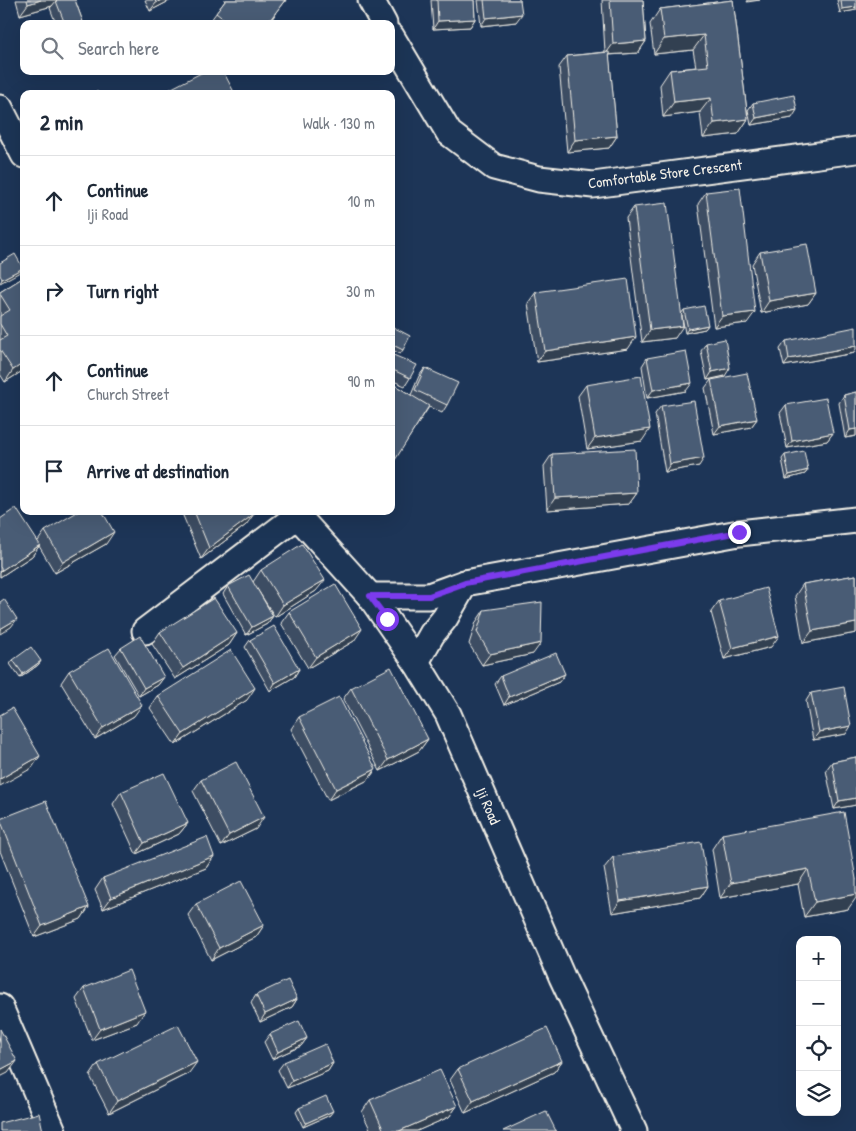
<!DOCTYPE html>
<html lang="en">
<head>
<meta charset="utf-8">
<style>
	body { margin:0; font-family:"Patrick Hand",sans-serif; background:#f2f2f3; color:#1f2937 }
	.controls { position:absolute; right:15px; bottom:15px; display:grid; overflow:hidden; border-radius:10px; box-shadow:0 5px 20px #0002 }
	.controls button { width:45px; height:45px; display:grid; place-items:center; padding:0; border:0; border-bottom:1px solid #e0e1e3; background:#fff; color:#1f2937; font:25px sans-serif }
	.stop { position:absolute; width:15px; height:15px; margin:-11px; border:4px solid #7c3aed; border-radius:50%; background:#fff }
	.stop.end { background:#7c3aed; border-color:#fff; box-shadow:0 1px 5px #0008 }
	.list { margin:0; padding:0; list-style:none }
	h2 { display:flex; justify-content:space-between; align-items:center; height:65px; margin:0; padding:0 20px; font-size:21px }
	h2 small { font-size:16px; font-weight:400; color:#747a83 }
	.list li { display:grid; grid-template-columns:32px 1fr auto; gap:15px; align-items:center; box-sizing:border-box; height:90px; padding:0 20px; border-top:1px solid #e0e1e3 }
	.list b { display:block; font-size:19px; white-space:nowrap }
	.list p { margin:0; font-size:16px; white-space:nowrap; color:#747a83 }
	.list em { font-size:16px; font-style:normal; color:#747a83 }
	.icon { flex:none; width:28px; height:28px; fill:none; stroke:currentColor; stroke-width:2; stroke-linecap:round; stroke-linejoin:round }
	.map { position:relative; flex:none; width:856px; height:1131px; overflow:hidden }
	.search { position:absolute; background:#fff; box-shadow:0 5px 20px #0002; left:20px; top:20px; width:375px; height:55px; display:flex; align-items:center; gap:12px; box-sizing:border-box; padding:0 18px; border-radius:10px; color:#747a83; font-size:19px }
	.panel { position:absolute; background:#fff; box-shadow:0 5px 20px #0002; left:20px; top:90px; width:375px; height:425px; border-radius:10px }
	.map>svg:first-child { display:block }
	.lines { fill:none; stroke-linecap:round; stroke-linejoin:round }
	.minor-casing { stroke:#f4f1e8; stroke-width:29 }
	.minor { stroke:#1d3557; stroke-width:25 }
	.wall { fill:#3e4e64; stroke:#f4f1e8 }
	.shaded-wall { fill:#324051; stroke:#f4f1e8 }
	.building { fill:#485b74; stroke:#f4f1e8 }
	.route { stroke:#7c3aed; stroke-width:6 }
	.labels { text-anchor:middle; stroke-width:4; stroke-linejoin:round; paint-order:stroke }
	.street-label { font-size:15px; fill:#f4f1e8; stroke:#1d3557 }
</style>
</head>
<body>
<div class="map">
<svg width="856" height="1131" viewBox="0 0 856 1131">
	<rect width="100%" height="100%" fill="#1d3557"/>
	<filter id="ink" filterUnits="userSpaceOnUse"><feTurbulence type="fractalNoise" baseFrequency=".02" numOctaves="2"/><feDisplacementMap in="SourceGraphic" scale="10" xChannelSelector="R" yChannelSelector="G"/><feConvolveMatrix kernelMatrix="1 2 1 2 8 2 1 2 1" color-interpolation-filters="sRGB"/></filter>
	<g filter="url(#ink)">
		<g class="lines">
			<defs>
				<g id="minor">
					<polyline points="371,0 384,24"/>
					<polyline points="391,36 449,133 494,167 539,179 593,185 856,150"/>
					<polyline points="0,108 24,155"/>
					<polyline points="293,511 370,596 416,662 448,714 562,977 634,1131"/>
					<polyline points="370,596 429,596 465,583 739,533 856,520"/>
					<polyline points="145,631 297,516"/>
					<polyline points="416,662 432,634 445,618 465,583"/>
					<polyline points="0,1007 53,1131"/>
				</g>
			</defs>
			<use href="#minor" class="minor-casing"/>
			<use href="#minor" class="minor"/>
		</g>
		<g class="wall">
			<polygon points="16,0 75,0 83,22 82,24 56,24 50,8 52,6 20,15"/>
			<polygon points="145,0 171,0 150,11"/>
			<polygon points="224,0 286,0 268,24 208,24 225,1"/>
			<polygon points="431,0 474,0 475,19 470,27 433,29"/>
			<polygon points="478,0 520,0 516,22 481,26"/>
			<polygon points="602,0 643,0 646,41 638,53 609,55 617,136 609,148 567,152 559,67 567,56 605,52"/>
			<polygon points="733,0 748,119 738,134 703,138 700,112 663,117 660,85 670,70 696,67 693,50 654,54 650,24 660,9"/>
			<polygon points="837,0 856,0 856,10 840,13"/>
			<polygon points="170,89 235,94 166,94"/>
			<polygon points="753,103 792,118 751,125 748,110"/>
			<polygon points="706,192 747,323 714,327 698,204"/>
			<polygon points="634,207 681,314 684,310 708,325 705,329 685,333 682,316 675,338 642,342 626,218"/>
			<polygon points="760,252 816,293 808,304 761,313 752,264"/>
			<polygon points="24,277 24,370 5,382 0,374 0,292"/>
			<polygon points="536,292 628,349 537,362 528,303"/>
			<polygon points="391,326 403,350 400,354 391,349"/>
			<polygon points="786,341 854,353 784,366 780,349"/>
			<polygon points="706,343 725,376 707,380 701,351"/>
			<polygon points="391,354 410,378 405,386 391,380"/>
			<polygon points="647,358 686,391 647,398 642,366"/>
			<polygon points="425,368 447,405 442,413 429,407 391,465 391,383 411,395 419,376"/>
			<polygon points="711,380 757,419 751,427 714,434 705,388"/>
			<polygon points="586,385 642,441 587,449 578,396"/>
			<polygon points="856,392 856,436 845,438 839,403 844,395"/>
			<polygon points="786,405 833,433 827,441 787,448 780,413"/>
			<polygon points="661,406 699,466 665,472 655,414"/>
			<polygon points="552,454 637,493 629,504 547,510 544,466"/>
			<polygon points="785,455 808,470 805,474 786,479 782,459"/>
			<polygon points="181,511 253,511 246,525 201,559"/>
			<polygon points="0,519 38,541 45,531 106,544 55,573 39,546 32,556 0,577"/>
			<polygon points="261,570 316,591 275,617 257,589 273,616 267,624 246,635 223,594 228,586 253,582"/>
			<polygon points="856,575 856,633 803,643 795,596 803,584"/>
			<polygon points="719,601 771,647 724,659 711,612"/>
			<polygon points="484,610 533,654 482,665 469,644 476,622"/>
			<polygon points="289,612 354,641 308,668 281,623"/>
			<polygon points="160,632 237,633 229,645 175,679 152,644"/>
			<polygon points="250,640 299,669 294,677 270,691 245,647"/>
			<polygon points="121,648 164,677 158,685 139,696 115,655"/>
			<polygon points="13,660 41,661 38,665 20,678 10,664"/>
			<polygon points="69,671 134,716 95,739 61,683"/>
			<polygon points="501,676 559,682 504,705 495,684"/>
			<polygon points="351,688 428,739 419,751 380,771 343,699"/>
			<polygon points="811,693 846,734 813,740 806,701"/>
			<polygon points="158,696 247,700 175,745 150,708"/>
			<polygon points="299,717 376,769 368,780 328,800 291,729"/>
			<polygon points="856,757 856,805 834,809 826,770 832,762"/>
			<polygon points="201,780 256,829 221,846 193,791"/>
			<polygon points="121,792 188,823 179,834 136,854 113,804"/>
			<polygon points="0,819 89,907 81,919 34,937 0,851"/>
			<polygon points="722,834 856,879 848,909 804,917 798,884 720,898 712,849"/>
			<polygon points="214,856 206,868 103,909 95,890 103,878"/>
			<polygon points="613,857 708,886 700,898 612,913 604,868"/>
			<polygon points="196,904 264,925 256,937 211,960 188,915"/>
			<polygon points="84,988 137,1023 92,1040 76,999"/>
			<polygon points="256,995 297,999 292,1007 260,1022 251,1003"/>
			<polygon points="270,1034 307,1038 301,1046 272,1059 264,1042"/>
			<polygon points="562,1061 554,1072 465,1113 450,1080 458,1069"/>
			<polygon points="284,1062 333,1063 328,1071 287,1088 278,1070"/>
			<polygon points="98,1064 189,1073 109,1113 90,1076"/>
			<polygon points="370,1100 457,1106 449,1117 417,1131 371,1131 362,1112"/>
			<polygon points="299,1108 330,1115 303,1127 296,1112"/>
		</g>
		<g class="shaded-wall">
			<polygon points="41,0 60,0 56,1 52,6 20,15 28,4"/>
			<polygon points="161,0 171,0 150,11 156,3"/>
			<polygon points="285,0 286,0 268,24 267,24"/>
			<polygon points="748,0 760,0 747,2"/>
			<polygon points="856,7 856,10 840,13 842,9"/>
			<polygon points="522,14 516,22 481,26 486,18"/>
			<polygon points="475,19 470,27 433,29 438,21"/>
			<polygon points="704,35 693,50 654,54 664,39"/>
			<polygon points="646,41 638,53 605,55 613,44"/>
			<polygon points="711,98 700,112 663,117 674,102"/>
			<polygon points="797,110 792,118 751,125 756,118"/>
			<polygon points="748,119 738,134 703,138 714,123"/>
			<polygon points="617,136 609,148 567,152 575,140"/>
			<polygon points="23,268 20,272 0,283 2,279"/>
			<polygon points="816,293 808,304 761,313 769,301"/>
			<polygon points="755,312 747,323 714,327 722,316"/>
			<polygon points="708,325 705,329 685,333 688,329"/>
			<polygon points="683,326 675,338 642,342 650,330"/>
			<polygon points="636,337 628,349 537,362 545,351"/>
			<polygon points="856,346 856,349 854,353 784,366 789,359"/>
			<polygon points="24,363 24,370 5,382 13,370"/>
			<polygon points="730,368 725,376 707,380 712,372"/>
			<polygon points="692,383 686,391 647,398 653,390"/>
			<polygon points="757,419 751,427 714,434 720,426"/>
			<polygon points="650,429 642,441 587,449 595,438"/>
			<polygon points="856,429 856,436 845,438 850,430"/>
			<polygon points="833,433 827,441 787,448 792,441"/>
			<polygon points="704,458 699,466 665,472 670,464"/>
			<polygon points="808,470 805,474 786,479 789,475"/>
			<polygon points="637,493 629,504 547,510 555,498"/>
			<polygon points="254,514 246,525 201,559 209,548"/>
			<polygon points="114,532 106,544 55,573 63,562"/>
			<polygon points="40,545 32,556 0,577 0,572 2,570"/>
			<polygon points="325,580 316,591 275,617 283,605"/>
			<polygon points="273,616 267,624 246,635 252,627"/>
			<polygon points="17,619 11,627 0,634 0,629"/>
			<polygon points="856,623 856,633 803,643 812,631"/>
			<polygon points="362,629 354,641 308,668 316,657"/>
			<polygon points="237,633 229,645 175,679 183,668"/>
			<polygon points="779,636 771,647 724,659 732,648"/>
			<polygon points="541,643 533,654 482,665 490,654"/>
			<polygon points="41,661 38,665 20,678 23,674"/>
			<polygon points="299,669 294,677 270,691 275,683"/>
			<polygon points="565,674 559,682 504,705 509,697"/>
			<polygon points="164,677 158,685 139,696 144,688"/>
			<polygon points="255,688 247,700 175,745 183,734"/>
			<polygon points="142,705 134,716 95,739 103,728"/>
			<polygon points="851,726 846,734 813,740 819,732"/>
			<polygon points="428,739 419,751 380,771 388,760"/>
			<polygon points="40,756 32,768 0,786 0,779"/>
			<polygon points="376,769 368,780 328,800 336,789"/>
			<polygon points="856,798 856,805 834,809 839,801"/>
			<polygon points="264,817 256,829 221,846 229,835"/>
			<polygon points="188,823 179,834 136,854 144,843"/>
			<polygon points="214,856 206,868 103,909 111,898"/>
			<polygon points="808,869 798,884 720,898 731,883"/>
			<polygon points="708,886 700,898 612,913 620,901"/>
			<polygon points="856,894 856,898 848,909 804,917 815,902"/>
			<polygon points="89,907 81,919 34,937 42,926"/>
			<polygon points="264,925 256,937 211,960 219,948"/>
			<polygon points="297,999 292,1007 260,1022 265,1014"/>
			<polygon points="145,1011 137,1023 92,1040 100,1029"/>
			<polygon points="307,1038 301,1046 272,1059 278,1052"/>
			<polygon points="17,1061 8,1073 0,1077 0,1070"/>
			<polygon points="562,1061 554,1072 465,1113 473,1101"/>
			<polygon points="197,1062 189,1073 109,1113 117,1101"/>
			<polygon points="333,1063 328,1071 287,1088 292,1081"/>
			<polygon points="457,1106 449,1117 417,1131 399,1131"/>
			<polygon points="333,1111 330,1115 303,1127 306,1123"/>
		</g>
		<g class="building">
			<polygon points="27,0 41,0 28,4"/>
			<polygon points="57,0 75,0 83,22 78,24 65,24 56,1"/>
			<polygon points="155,0 161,0 156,3"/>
			<polygon points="226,0 285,0 267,24 230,24 216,13"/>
			<polygon points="437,0 474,0 475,19 438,21"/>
			<polygon points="484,0 520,0 522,14 486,18"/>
			<polygon points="610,0 643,0 646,41 613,44"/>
			<polygon points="733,0 748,119 714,123 711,98 674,102 670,70 708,66 704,35 664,39 660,9"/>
			<polygon points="841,0 856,0 856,7 842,9"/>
			<polygon points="609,52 617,136 575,140 567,56"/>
			<polygon points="205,71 223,71 235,94 172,94 170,89"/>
			<polygon points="97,91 98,94 89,94"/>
			<polygon points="794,95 797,110 756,118 753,103"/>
			<polygon points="740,188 755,312 722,316 706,192"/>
			<polygon points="667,203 683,326 650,330 634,207"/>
			<polygon points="807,244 816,293 769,301 760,252"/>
			<polygon points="15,254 23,268 2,279 0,275 0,263"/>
			<polygon points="24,277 24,363 13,370 0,350 0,340 7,336 0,324 0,316 10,310 0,294 0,292"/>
			<polygon points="628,279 636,337 545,351 536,292"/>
			<polygon points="704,306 708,325 688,329 684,310"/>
			<polygon points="391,326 410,336 403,350 391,344"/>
			<polygon points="856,327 856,346 789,359 786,341"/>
			<polygon points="725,339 730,368 712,372 706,343"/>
			<polygon points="686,351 692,383 653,390 647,358"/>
			<polygon points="391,354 417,365 410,378 391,369"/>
			<polygon points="425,368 458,383 447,405 415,390"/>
			<polygon points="747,373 757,419 720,426 711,380"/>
			<polygon points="641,376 650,429 595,438 586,385"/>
			<polygon points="391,383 429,406 395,460 391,458"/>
			<polygon points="856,392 856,429 850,430 844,395"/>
			<polygon points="826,398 833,433 792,441 786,405"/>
			<polygon points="694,401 704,458 670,464 661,406"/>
			<polygon points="635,449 637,493 555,498 552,454"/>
			<polygon points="804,451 808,470 789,475 785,455"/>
			<polygon points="16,508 40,545 2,570 0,567 0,519"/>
			<polygon points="79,511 102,511 114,532 63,562 45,531"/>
			<polygon points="194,511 253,511 254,514 209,548"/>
			<polygon points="302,544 325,580 283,605 261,570"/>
			<polygon points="249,575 273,616 252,627 228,586"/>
			<polygon points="856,575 856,623 812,631 803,584"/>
			<polygon points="335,584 362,629 316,657 289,612"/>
			<polygon points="766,588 779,636 732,648 719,601"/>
			<polygon points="214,598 237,633 183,668 160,632"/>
			<polygon points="4,599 17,619 0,629 0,602"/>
			<polygon points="542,602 541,643 490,654 477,632 484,610"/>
			<polygon points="274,626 299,669 275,683 250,640"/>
			<polygon points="140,636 164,677 144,688 121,648"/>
			<polygon points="31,647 41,661 23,674 13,660"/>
			<polygon points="109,648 142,705 103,728 69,671"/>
			<polygon points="231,650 255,688 183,734 158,696"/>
			<polygon points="556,653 565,674 509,697 501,676"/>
			<polygon points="391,667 428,739 388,760 351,688"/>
			<polygon points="844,687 851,726 819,732 811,693"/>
			<polygon points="339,697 376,769 336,789 299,717"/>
			<polygon points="12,708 40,756 0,779 0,715"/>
			<polygon points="856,757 856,798 839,801 832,762"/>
			<polygon points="236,762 264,817 229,835 201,780"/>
			<polygon points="164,773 188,823 144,843 121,792"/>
			<polygon points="46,801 89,907 42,926 0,819"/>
			<polygon points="844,812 856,879 856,894 815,902 808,869 731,883 722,834"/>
			<polygon points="207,837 214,856 111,898 103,878"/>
			<polygon points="701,842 708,886 620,901 613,857"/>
			<polygon points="241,881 264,925 219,948 196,904"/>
			<polygon points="129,970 145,1011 100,1029 84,988"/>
			<polygon points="288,980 297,999 265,1014 256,995"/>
			<polygon points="299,1021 307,1038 278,1052 270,1034"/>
			<polygon points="178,1025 197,1062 117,1101 98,1064"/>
			<polygon points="547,1028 562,1061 473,1101 458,1069"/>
			<polygon points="0,1029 17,1061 0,1070"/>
			<polygon points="325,1044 333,1063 292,1081 284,1062"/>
			<polygon points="440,1070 457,1106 399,1131 384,1131 370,1100"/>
			<polygon points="326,1096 333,1111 306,1123 299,1108"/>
			<polygon points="546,1111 556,1131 503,1131"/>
			<polygon points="39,1113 43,1131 0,1131 0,1123"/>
		</g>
	</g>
	<g class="lines" filter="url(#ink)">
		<polyline class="route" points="387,619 370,596 429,596 465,583 739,532"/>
	</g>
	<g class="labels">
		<g class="street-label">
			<text transform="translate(665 174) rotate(-7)" y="5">Comfortable Store Crescent</text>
			<text transform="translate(488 806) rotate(66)" y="5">Iji Road</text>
		</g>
	</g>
</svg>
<div class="controls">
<button>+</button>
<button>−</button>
<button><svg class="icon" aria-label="locate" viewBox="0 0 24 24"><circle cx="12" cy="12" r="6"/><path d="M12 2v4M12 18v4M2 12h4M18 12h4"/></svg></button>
<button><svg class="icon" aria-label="layers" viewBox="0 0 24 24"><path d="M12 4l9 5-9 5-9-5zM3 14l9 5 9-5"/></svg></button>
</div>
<div class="stop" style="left:387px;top:619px"></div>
<div class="stop end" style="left:739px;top:532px"></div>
<div class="search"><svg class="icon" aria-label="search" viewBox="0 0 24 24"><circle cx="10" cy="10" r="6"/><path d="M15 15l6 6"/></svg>Search here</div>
<section class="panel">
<h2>2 min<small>Walk · 130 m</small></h2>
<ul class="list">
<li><svg class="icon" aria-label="ahead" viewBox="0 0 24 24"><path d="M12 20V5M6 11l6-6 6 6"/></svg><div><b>Continue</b><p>Iji Road</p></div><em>10 m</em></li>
<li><svg class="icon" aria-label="right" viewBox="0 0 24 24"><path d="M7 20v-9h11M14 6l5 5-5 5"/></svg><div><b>Turn right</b></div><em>30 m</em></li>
<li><svg class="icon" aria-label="ahead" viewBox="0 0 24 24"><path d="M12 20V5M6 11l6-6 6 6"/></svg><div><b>Continue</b><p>Church Street</p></div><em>90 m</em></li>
<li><svg class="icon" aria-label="arrive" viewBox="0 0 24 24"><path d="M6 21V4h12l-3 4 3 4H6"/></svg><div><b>Arrive at destination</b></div></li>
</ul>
</section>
</div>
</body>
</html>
